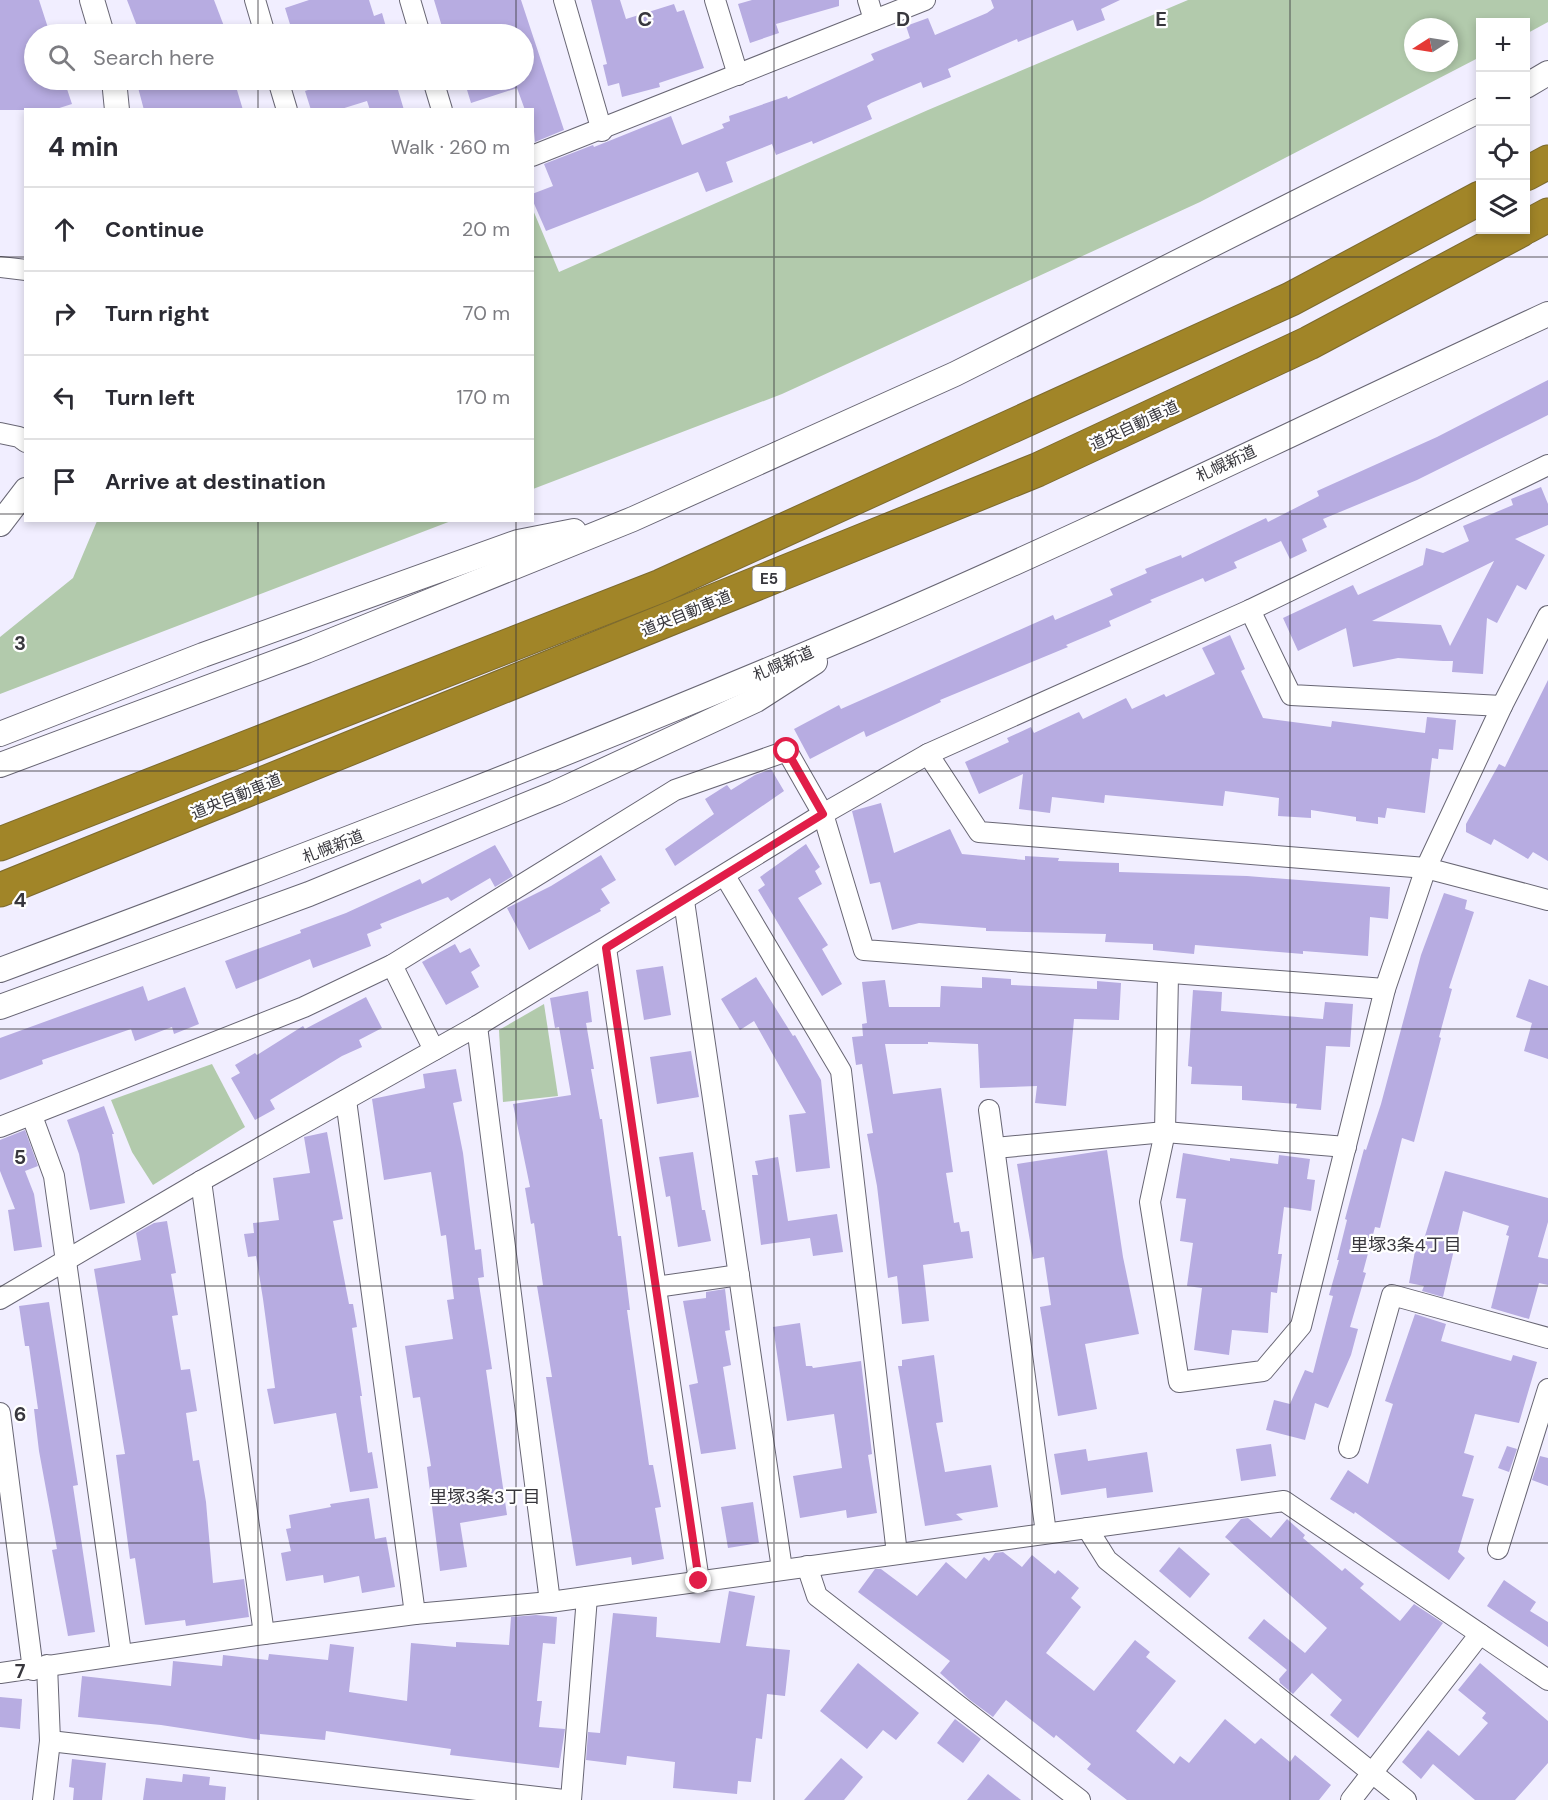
<!DOCTYPE html>
<html lang="en">
<head>
<meta charset="utf-8">
<style>
	body { margin:0; font-family:"DM Sans","Noto Sans JP",sans-serif; background:#f7f7f7; color:#2b2b33 }
	.controls { position:absolute; right:18px; top:18px; display:grid; overflow:hidden; border-radius:0px; box-shadow:0 3px 9px #0003 }
	.controls button { width:54px; height:54px; display:grid; place-items:center; padding:0; border:0; border-bottom:2px solid #e1e1e2; background:#fff; color:#2b2b33; font:30px sans-serif }
	.compass { position:absolute; left:1404px; top:18px; width:54px; height:54px; border-radius:50%; background:#fff; box-shadow:0 3px 9px #0003; rotate:258deg }
	.stop { position:absolute; width:18px; height:18px; margin:-14px; border:4px solid #e11d48; border-radius:50%; background:#fff }
	.stop.end { background:#e11d48; border-color:#fff; box-shadow:0 2px 6px #0008 }
	.list { margin:0; padding:0; list-style:none }
	h2 { display:flex; justify-content:space-between; align-items:center; height:78px; margin:0; padding:0 24px; font-size:26px }
	h2 small { font-size:20px; font-weight:400; color:#7c7c81 }
	.list li { display:grid; grid-template-columns:39px 1fr auto; gap:18px; align-items:center; box-sizing:border-box; height:84px; padding:0 24px; border-top:2px solid #e1e1e2 }
	.list b { display:block; font-size:22px; white-space:nowrap }
	.list em { font-size:20px; font-style:normal; color:#7c7c81 }
	.icon { flex:none; width:33px; height:33px; fill:none; stroke:currentColor; stroke-width:2; stroke-linecap:round; stroke-linejoin:round }
	.map { position:relative; flex:none; width:1548px; height:1800px; overflow:hidden }
	.search { position:absolute; background:#fff; box-shadow:0 3px 9px #0003; left:24px; top:24px; width:510px; height:66px; display:flex; align-items:center; gap:15px; box-sizing:border-box; padding:0 21px; border-radius:33px; color:#7c7c81; font-size:22px }
	.panel { position:absolute; background:#fff; box-shadow:0 3px 9px #0003; left:24px; top:108px; width:510px; height:414px; border-radius:0px }
	.map>svg:first-child { display:block }
	.green { fill:#b2caac; fill-rule:evenodd }
	.building { fill:#b7ace1; fill-rule:evenodd }
	.lines { fill:none; stroke-linecap:round; stroke-linejoin:round }
	.minor-casing { stroke:#686674; stroke-width:22 }
	.tertiary-casing { stroke:#686674; stroke-width:26 }
	.motorway-casing { stroke:#7c6a2f; stroke-width:35 }
	.minor { stroke:#fff; stroke-width:20 }
	.tertiary { stroke:#fff; stroke-width:24 }
	.motorway { stroke:#a18528; stroke-width:33 }
	.route { stroke:#e11d48; stroke-width:8 }
	.grid { fill:none; stroke:#38373d; stroke-width:1.5; stroke-opacity:0.55 }
	.labels { text-anchor:middle; stroke-width:4.5; stroke-linejoin:round; paint-order:stroke }
	.shield { fill:#fff; stroke:#747377; stroke-width:1.5 }
	.shield-label { font-size:15px; font-weight:bold; fill:#38373d }
	.street-label { font-size:16px; fill:#38373d; stroke:#fff }
	.neighbourhood-label { font-size:18px; fill:#38373d; stroke:#fff }
	.grid-label { font-size:20px; text-anchor:middle; font-weight:bold; fill:#38373d; stroke:#fff; stroke-width:4.5; stroke-linejoin:round; paint-order:stroke }
</style>
</head>
<body>
<div class="map">
<svg width="1548" height="1800" viewBox="0 0 1548 1800">
	<rect width="100%" height="100%" fill="#f1eeff"/>
	<g class="green">
		<path d="M 1188,0 L 1548,0 L 1548,22 L 1526,34 L 1526,22 L 1480,22 L 1480,57 L 1200,202 L 782,394 L 533,489 L 533,210 L 559,272 L 928,110 ZM 1413,27 L 1449,27 L 1449,63 L 1413,63 Z"/>
		<polygon points="97,521 97,520 451,521 0,694 0,637 73,578"/>
		<polygon points="544,1004 558,1096 503,1102 499,1030"/>
		<polygon points="212,1064 245,1127 153,1185 132,1152 111,1100"/>
	</g>
	<g class="building">
		<polygon points="0,0 39,0 50,34 34,34 34,80 64,80 72,104 53,110 0,110"/>
		<polygon points="127,0 214,0 227,34 140,34"/>
		<polygon points="309,0 369,0 374,16 382,13 388,34 293,34 285,8"/>
		<polygon points="434,0 521,0 564,130 535,142 532,110 525,110 517,88 471,103 464,80 524,80 524,34 462,34 459,25 443,30"/>
		<polygon points="591,0 620,0 626,19 674,4 677,12 684,10 704,68 659,83 660,87 622,97 619,83 608,86 603,65 607,64"/>
		<polygon points="752,0 839,0 839,6 776,24 779,33 750,43 738,4"/>
		<polygon points="991,0 1120,0 1101,9 1105,20 1077,31 1073,20 1018,42 1017,39 948,69 951,77 923,88 921,82 871,103 867,106 872,119 813,144 812,141 776,155 772,144 726,162 733,182 706,192 698,172 546,231 532,199 532,194 553,186 544,164 593,145 594,147 671,116 682,145 724,128 722,124 730,121 729,116 787,96 788,99 874,60 871,54 910,38 906,26 928,18 935,35 987,13 994,8"/>
		<polygon points="136,80 234,80 243,110 144,110"/>
		<polygon points="321,80 395,80 404,110 370,110 367,101 338,110 311,110 305,91 323,85"/>
		<polygon points="1548,380 1548,415 1417,480 1323,519 1327,527 1302,539 1307,551 1290,559 1281,541 1234,562 1237,568 1205,582 1203,578 1150,600 1152,602 1109,621 1111,626 1066,645 1068,647 940,700 941,702 866,737 864,731 810,759 794,729 839,705 841,709 1053,615 1055,620 1113,595 1110,589 1147,573 1145,569 1181,555 1182,558 1266,518 1268,522 1319,496 1317,491 1437,437"/>
		<path d="M 1541,487 L 1548,504 L 1548,525 L 1515,539 L 1545,555 L 1526,590 L 1517,585 L 1497,623 L 1487,618 L 1483,674 L 1452,672 L 1453,661 L 1443,661 L 1398,658 L 1353,667 L 1346,628 L 1298,651 L 1283,618 L 1353,585 L 1358,595 L 1423,565 L 1426,548 L 1443,553 L 1469,541 L 1463,526 L 1513,505 L 1511,499 ZM 1494,561 L 1450,646 L 1441,625 L 1372,621 Z"/>
		<polygon points="1230,635 1245,669 1241,671 1263,718 1331,727 1332,721 1425,733 1427,717 1456,720 1453,750 1439,749 1438,759 1432,758 1425,813 1387,808 1385,818 1378,817 1378,824 1356,821 1356,817 1311,810 1311,818 1278,816 1279,798 1225,791 1223,806 1105,795 1104,803 1052,797 1050,813 1019,809 1023,774 979,794 965,762 1009,742 1007,738 1031,727 1034,733 1079,712 1083,719 1126,698 1132,709 1164,694 1166,697 1215,674 1202,648"/>
		<polygon points="1548,680 1548,861 1533,852 1528,859 1494,839 1491,845 1466,832 1466,824 1499,764 1505,767"/>
		<polygon points="771,769 784,791 675,866 665,849 714,814 705,799 727,785 731,790 755,775"/>
		<polygon points="881,803 894,853 950,829 962,854 1025,860 1025,856 1059,858 1058,861 1119,863 1119,872 1247,876 1390,887 1388,919 1370,917 1368,956 1303,951 1303,954 1195,945 1194,954 1153,950 1153,944 1105,942 1106,934 986,931 986,928 919,923 892,930 880,882 870,884 852,811"/>
		<polygon points="806,844 820,867 815,871 822,884 798,898 828,945 822,949 842,984 822,996 758,890 765,885 760,877"/>
		<polygon points="495,845 513,876 495,887 490,878 451,901 448,897 380,924 382,928 367,934 371,946 313,968 310,959 236,989 225,961 301,933 300,930 346,913 420,879 422,884"/>
		<polygon points="601,855 616,880 601,889 610,903 600,909 601,911 529,950 507,908 551,886"/>
		<polygon points="1444,893 1467,900 1465,909 1474,912 1449,988 1452,989 1439,1037 1441,1038 1414,1142 1402,1138 1380,1228 1375,1227 1363,1272 1366,1273 1350,1327 1358,1329 1351,1355 1328,1408 1315,1403 1305,1440 1266,1430 1274,1400 1290,1404 1305,1370 1313,1373 1333,1296 1329,1295 1339,1260 1337,1260 1347,1220 1345,1219 1364,1149 1366,1150 1381,1104 1421,955"/>
		<polygon points="455,944 460,953 470,948 480,966 471,972 479,987 446,1005 422,962"/>
		<polygon points="663,966 671,1015 644,1020 636,970"/>
		<polygon points="756,977 793,1036 795,1035 821,1080 830,1168 796,1172 789,1115 806,1113 754,1021 740,1030 721,999"/>
		<polygon points="982,977 1011,979 1011,985 1097,989 1097,981 1121,983 1119,1020 1074,1019 1066,1106 1035,1103 1037,1086 980,1088 978,1044 928,1042 928,1044 885,1044 893,1094 941,1088 953,1172 946,1173 954,1223 959,1222 961,1232 969,1231 973,1258 923,1265 929,1321 902,1324 897,1276 888,1278 877,1186 867,1134 873,1133 862,1064 856,1065 852,1037 863,1036 862,1024 867,1023 862,982 885,980 889,1007 940,1007 941,986 982,988"/>
		<polygon points="1529,979 1548,986 1548,1059 1524,1051 1532,1023 1516,1017"/>
		<polygon points="143,986 148,1001 185,987 199,1024 174,1034 172,1027 135,1041 131,1029 42,1060 43,1064 0,1080 0,1038"/>
		<polygon points="1193,990 1222,992 1221,1011 1323,1019 1325,1002 1353,1004 1350,1047 1326,1046 1321,1110 1296,1108 1297,1104 1242,1100 1242,1086 1191,1084 1192,1067 1188,1066"/>
		<polygon points="588,991 592,1022 586,1023 594,1069 591,1069 600,1119 602,1119 618,1236 621,1236 630,1310 627,1310 649,1465 653,1465 661,1507 655,1508 664,1559 632,1565 631,1557 576,1566 546,1377 552,1377 537,1286 543,1285 534,1223 531,1224 525,1188 530,1187 513,1104 571,1095 559,1027 555,1028 550,998"/>
		<polygon points="366,997 382,1028 359,1040 362,1047 342,1056 270,1100 275,1109 255,1120 231,1078 240,1073 235,1065 255,1053 257,1055 303,1026 305,1029"/>
		<polygon points="691,1051 699,1097 657,1104 650,1057"/>
		<polygon points="456,1069 462,1101 453,1103 463,1153 475,1250 481,1249 484,1277 478,1278 492,1369 486,1370 507,1515 460,1523 467,1567 440,1571 427,1467 431,1466 420,1397 413,1398 405,1346 453,1339 447,1300 454,1299 446,1235 441,1236 431,1172 384,1180 372,1099 425,1088 423,1074"/>
		<polygon points="104,1106 114,1134 112,1134 125,1203 90,1210 79,1154 67,1120"/>
		<polygon points="25,1130 38,1166 25,1171 34,1194 42,1247 14,1251 8,1210 15,1209 0,1171 0,1140"/>
		<polygon points="327,1132 343,1219 333,1221 349,1304 353,1304 357,1327 352,1328 362,1396 360,1396 368,1453 372,1452 378,1488 350,1492 336,1413 274,1424 267,1389 275,1388 263,1299 256,1256 248,1257 244,1234 254,1233 253,1223 279,1220 273,1178 310,1173 304,1137"/>
		<polygon points="1107,1150 1123,1257 1139,1334 1085,1344 1097,1409 1058,1416 1040,1307 1051,1305 1044,1257 1033,1259 1017,1164"/>
		<polygon points="693,1152 702,1210 705,1210 711,1241 678,1247 670,1196 666,1197 659,1157"/>
		<polygon points="1183,1153 1230,1161 1230,1158 1278,1164 1279,1155 1310,1159 1307,1179 1315,1180 1311,1211 1284,1207 1278,1254 1282,1254 1277,1293 1271,1292 1268,1333 1232,1330 1229,1355 1194,1350 1202,1288 1187,1286 1193,1243 1180,1241 1186,1199 1176,1198"/>
		<polygon points="778,1157 788,1221 837,1214 843,1252 813,1256 810,1238 761,1245 752,1175 758,1175 755,1161"/>
		<polygon points="1445,1171 1548,1198 1548,1222 1538,1257 1548,1259 1548,1285 1539,1283 1529,1319 1491,1308 1509,1236 1506,1235 1509,1226 1463,1211 1443,1297 1422,1291 1424,1286 1409,1283 1415,1251 1420,1252"/>
		<polygon points="167,1221 176,1273 171,1274 178,1315 172,1316 181,1370 190,1369 197,1411 186,1413 193,1461 199,1460 206,1502 213,1583 244,1579 249,1617 186,1626 185,1620 145,1625 135,1558 130,1559 116,1455 125,1454 94,1269 141,1260 136,1233 154,1223"/>
		<polygon points="725,1289 730,1330 725,1331 731,1365 723,1367 736,1449 701,1454 689,1385 698,1383 683,1301 706,1298 706,1292"/>
		<polygon points="49,1302 78,1485 73,1486 95,1632 68,1636 52,1550 57,1549 39,1451 34,1409 38,1409 29,1346 25,1346 19,1306"/>
		<polygon points="1415,1314 1446,1324 1441,1341 1511,1361 1513,1355 1537,1362 1519,1423 1475,1414 1464,1453 1474,1456 1462,1496 1474,1499 1458,1552 1465,1558 1449,1580 1355,1512 1354,1514 1330,1499 1348,1470 1368,1484 1393,1404 1385,1401"/>
		<polygon points="800,1323 806,1366 812,1366 813,1368 861,1361 872,1454 868,1455 877,1513 847,1518 846,1510 800,1518 793,1476 842,1468 834,1414 787,1421 773,1327"/>
		<polygon points="934,1355 943,1422 936,1423 945,1472 991,1465 998,1507 956,1514 963,1520 925,1526 898,1366 902,1366 902,1360"/>
		<polygon points="1271,1444 1276,1476 1241,1481 1236,1449"/>
		<polygon points="1507,1446 1517,1449 1509,1472 1498,1468"/>
		<polygon points="1086,1449 1088,1461 1147,1452 1153,1492 1107,1498 1106,1488 1061,1495 1054,1454"/>
		<polygon points="1540,1456 1548,1458 1548,1486 1532,1480"/>
		<polygon points="369,1498 375,1539 386,1537 395,1587 362,1593 359,1576 324,1583 323,1575 286,1581 281,1553 291,1551 286,1529 291,1528 289,1515 331,1507 330,1504"/>
		<polygon points="753,1502 759,1543 728,1548 721,1507"/>
		<polygon points="1248,1518 1271,1538 1287,1519 1305,1535 1303,1538 1342,1571 1345,1568 1364,1584 1360,1588 1400,1621 1414,1604 1443,1623 1358,1738 1330,1715 1342,1700 1312,1673 1293,1694 1280,1683 1279,1679 1287,1670 1248,1638 1264,1619 1305,1653 1327,1628 1225,1537 1241,1519"/>
		<polygon points="1179,1547 1210,1574 1190,1598 1159,1571"/>
		<polygon points="1003,1552 1022,1567 1032,1555 1055,1574 1058,1570 1079,1588 1071,1598 1081,1607 1046,1653 1094,1691 1135,1640 1150,1652 1146,1657 1176,1681 1136,1731 1174,1764 1180,1756 1189,1763 1225,1719 1255,1744 1261,1738 1290,1762 1295,1755 1331,1785 1319,1800 1127,1800 1087,1769 1091,1764 1056,1735 1054,1738 1006,1700 993,1717 970,1700 940,1673 950,1661 858,1592 875,1569 881,1569 917,1596 946,1562 966,1579 984,1557 989,1561 995,1553"/>
		<polygon points="1504,1580 1536,1602 1530,1611 1548,1622 1548,1647 1487,1606"/>
		<polygon points="729,1591 755,1596 746,1646 790,1650 785,1696 767,1694 762,1739 756,1738 751,1782 738,1781 737,1794 673,1788 675,1762 627,1756 626,1765 586,1760 588,1732 600,1733 613,1613 657,1617 656,1637 720,1643"/>
		<polygon points="536,1615 557,1617 555,1644 543,1643 537,1701 542,1701 539,1727 565,1729 559,1768 450,1755 451,1749 326,1731 325,1740 260,1734 260,1740 161,1725 78,1717 82,1676 171,1686 173,1661 222,1666 223,1655 268,1660 269,1654 328,1660 330,1644 354,1647 349,1692 407,1701 411,1643 456,1647 456,1642 509,1645 511,1617"/>
		<polygon points="858,1663 919,1713 896,1740 883,1730 867,1749 820,1711"/>
		<polygon points="1480,1663 1548,1721 1548,1763 1515,1800 1475,1800 1433,1764 1421,1779 1402,1762 1428,1730 1459,1756 1488,1723 1482,1718 1486,1713 1458,1690"/>
		<polygon points="0,1697 22,1699 20,1729 0,1727"/>
		<polygon points="955,1719 981,1739 963,1763 937,1743"/>
		<polygon points="841,1758 863,1777 844,1800 804,1800"/>
		<polygon points="72,1759 106,1763 102,1800 73,1800 74,1788 69,1787"/>
		<polygon points="183,1774 210,1777 209,1785 226,1787 225,1800 143,1800 146,1778 182,1782"/>
		<polygon points="988,1774 1021,1800 967,1800"/>
	</g>
	<g class="lines">
		<defs>
			<g id="minor">
				<polyline points="255,0 265,34"/>
				<polyline points="410,0 420,34"/>
				<polyline points="564,0 602,131"/>
				<polyline points="715,0 738,75"/>
				<polyline points="868,0 874,20"/>
				<polyline points="278,80 287,110"/>
				<polyline points="433,80 442,110"/>
				<polyline points="532,156 925,0"/>
				<polyline points="0,267 26,270"/>
				<polyline points="0,433 19,437 26,442"/>
				<polyline points="1250,610 1291,695 1502,706"/>
				<polyline points="928,754 979,832 1426,868 1548,900"/>
				<polyline points="725,876 841,1071 897,1554"/>
				<polyline points="684,901 782,1569"/>
				<polyline points="606,948 699,1581"/>
				<polyline points="392,965 434,1050"/>
				<polyline points="1168,975 1165,1132 1150,1202 1179,1382 1263,1371 1301,1326 1385,989 1426,868 1502,706 1548,616"/>
				<polyline points="477,1026 550,1602"/>
				<polyline points="346,1100 415,1614"/>
				<polyline points="989,1110 1046,1533"/>
				<polyline points="32,1116 54,1176 121,1653"/>
				<polyline points="0,1127 304,1007 392,965 675,790 787,751 823,814 864,950 1385,989"/>
				<polyline points="995,1148 1165,1132 1346,1147"/>
				<polyline points="201,1181 264,1634"/>
				<polyline points="656,1287 739,1275"/>
				<polyline points="0,1299 201,1181 477,1026 823,814 928,754 1250,610 1548,465"/>
				<polyline points="0,1413 33,1670"/>
				<polyline points="1349,1448 1392,1295 1548,1338"/>
				<polyline points="1087,1528 1107,1560 1406,1800"/>
				<polyline points="1498,1549 1548,1389"/>
				<polyline points="807,1566 817,1596 1080,1800"/>
				<polyline points="0,1673 264,1634 415,1614 550,1602 1284,1501 1548,1680"/>
				<polyline points="50,1741 564,1800"/>
				<polyline points="43,1800 50,1741 47,1665"/>
				<polyline points="571,1800 587,1597"/>
				<polyline points="1351,1800 1480,1634"/>
			</g>
			<g id="tertiary">
				<polyline points="92,0 102,34"/>
				<polyline points="114,80 117,110"/>
				<polyline points="1526,86 1548,73"/>
				<polyline points="0,524 26,490"/>
				<polyline points="0,734 203,655 518,542 574,531"/>
				<polyline points="0,765 306,651 633,519 955,374 1480,110"/>
				<path d="M 0,970 C 291,862 580,751 865,629 C 1095,530 1321,419 1548,314"/>
				<polyline points="0,1007 309,894 555,793 756,700 815,662"/>
			</g>
			<g id="motorway">
				<polyline points="1526,174 1548,162"/>
				<polyline points="1526,227 1548,215"/>
				<polyline points="0,844 661,586 1291,299 1480,198"/>
				<polyline points="0,890 1037,470 1309,343 1521,230"/>
			</g>
		</defs>
		<use href="#minor" class="minor-casing"/>
		<use href="#tertiary" class="tertiary-casing"/>
		<use href="#motorway" class="motorway-casing"/>
		<use href="#minor" class="minor"/>
		<use href="#tertiary" class="tertiary"/>
		<use href="#motorway" class="motorway"/>
	</g>
	<g class="lines">
		<polyline class="route" points="699,1581 606,948 823,814 787,751"/>
	</g>
	<path class="grid" d="M 258,0 L 258,34M 516,0 L 516,34M 774,0 L 774,1800M 1032,0 L 1032,1800M 1290,0 L 1290,1800M 258,80 L 258,110M 516,80 L 516,110M 0,257 L 26,257M 532,257 L 1548,257M 0,514 L 26,514M 532,514 L 1548,514M 258,520 L 258,1800M 516,520 L 516,1800M 0,771 L 1548,771M 0,1029 L 1548,1029M 0,1286 L 1548,1286M 0,1543 L 1548,1543"/>
	<g class="labels">
		<rect class="shield" x="752.5" y="567" width="33" height="24" rx="4.5"/>
		<g class="shield-label">
			<text x="769" y="584">E5</text>
		</g>
		<g class="street-label">
			<text transform="translate(1134 425) rotate(-25)" y="6">道央自動車道</text>
			<text transform="translate(1226 463) rotate(-25)" y="6">札幌新道</text>
			<text transform="translate(686 613) rotate(-22)" y="6">道央自動車道</text>
			<text transform="translate(783 663) rotate(-23)" y="6">札幌新道</text>
			<text transform="translate(236 796) rotate(-22)" y="6">道央自動車道</text>
			<text transform="translate(333 846) rotate(-21)" y="6">札幌新道</text>
		</g>
		<g class="neighbourhood-label">
			<text x="1406" y="1251">里塚3条4丁目</text>
			<text x="485" y="1503">里塚3条3丁目</text>
		</g>
	</g>
	<g class="grid-label">
		<text x="645" y="26">C</text>
		<text x="903" y="26">D</text>
		<text x="1161" y="26">E</text>
		<text x="20" y="650">3</text>
		<text x="20" y="907">4</text>
		<text x="20" y="1164">5</text>
		<text x="20" y="1421">6</text>
		<text x="20" y="1678">7</text>
	</g>
</svg>
<div class="controls">
<button>+</button>
<button>−</button>
<button><svg class="icon" aria-label="locate" viewBox="0 0 24 24"><circle cx="12" cy="12" r="6"/><path d="M12 2v4M12 18v4M2 12h4M18 12h4"/></svg></button>
<button><svg class="icon" aria-label="layers" viewBox="0 0 24 24"><path d="M12 4l9 5-9 5-9-5zM3 14l9 5 9-5"/></svg></button>
</div>
<svg class="compass" viewBox="-18 -18 36 36"><path d="M0-13l5 13h-10z" fill="#e53935"/><path d="M0 13l5-13h-10z" fill="#7c7c81"/></svg>
<div class="stop" style="left:787px;top:751px"></div>
<div class="stop end" style="left:699px;top:1581px"></div>
<div class="search"><svg class="icon" aria-label="search" viewBox="0 0 24 24"><circle cx="10" cy="10" r="6"/><path d="M15 15l6 6"/></svg>Search here</div>
<section class="panel">
<h2>4 min<small>Walk · 260 m</small></h2>
<ul class="list">
<li><svg class="icon" aria-label="ahead" viewBox="0 0 24 24"><path d="M12 20V5M6 11l6-6 6 6"/></svg><div><b>Continue</b></div><em>20 m</em></li>
<li><svg class="icon" aria-label="right" viewBox="0 0 24 24"><path d="M7 20v-9h11M14 6l5 5-5 5"/></svg><div><b>Turn right</b></div><em>70 m</em></li>
<li><svg class="icon" aria-label="left" viewBox="0 0 24 24"><path d="M17 20v-9H6M10 6l-5 5 5 5"/></svg><div><b>Turn left</b></div><em>170 m</em></li>
<li><svg class="icon" aria-label="arrive" viewBox="0 0 24 24"><path d="M6 21V4h12l-3 4 3 4H6"/></svg><div><b>Arrive at destination</b></div></li>
</ul>
</section>
</div>
</body>
</html>
